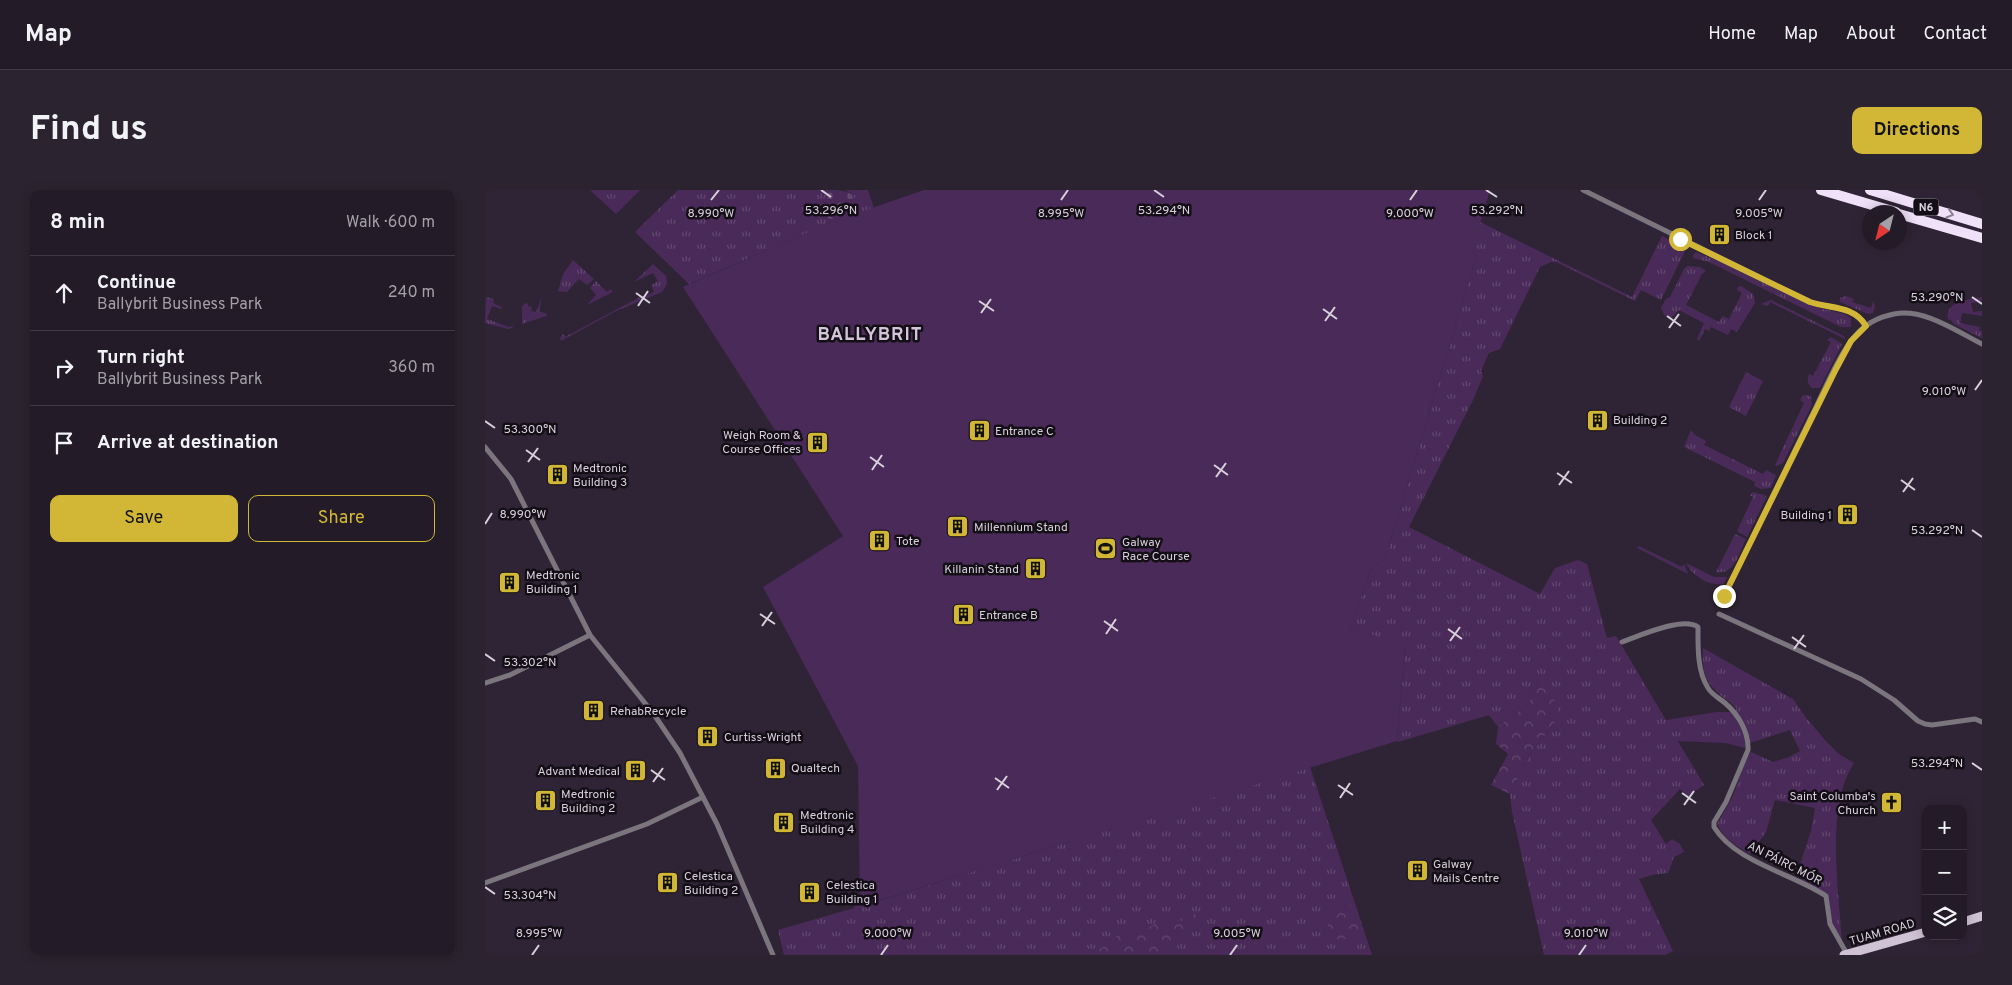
<!DOCTYPE html>
<html lang="en">
<head>
<meta charset="utf-8">
<style>
	body { margin:0; font-family:Overpass,sans-serif; background:#2b2430; color:#f1f3f6 }
	.controls { position:absolute; right:15px; bottom:15px; display:grid; overflow:hidden; border-radius:10px; box-shadow:0 2px 12px #0003 }
	.controls button { width:45px; height:45px; display:grid; place-items:center; padding:0; border:0; border-bottom:1px solid #403945; background:#231b28; color:#f1f3f6; font:25px sans-serif }
	.compass { position:absolute; left:1377px; top:15px; width:45px; height:45px; border-radius:50%; background:#231b28; box-shadow:0 2px 12px #0003; rotate:215deg }
	.stop { position:absolute; width:15px; height:15px; margin:-11px; border:4px solid #d2b736; border-radius:50%; background:#fff }
	.stop.end { background:#d2b736; border-color:#fff; box-shadow:0 1px 5px #0008 }
	.list { margin:0; padding:0; list-style:none }
	h2 { display:flex; justify-content:space-between; align-items:center; height:65px; margin:0; padding:0 20px; font-size:21px }
	h2 small { font-size:16px; font-weight:400; color:#a3a1a8 }
	.list li { display:grid; grid-template-columns:32px 1fr auto; gap:15px; align-items:center; box-sizing:border-box; height:75px; padding:0 20px; border-top:1px solid #403945 }
	.list b { display:block; font-size:19px; white-space:nowrap }
	.list p { margin:0; font-size:16px; white-space:nowrap; color:#a3a1a8 }
	.list em { font-size:16px; font-style:normal; color:#a3a1a8 }
	.actions { display:flex; gap:10px; padding:15px 20px }
	.actions a { flex:1; padding:11px 0; border:1px solid #d2b736; border-radius:10px; text-align:center; font-size:18px; color:#d2b736 }
	.actions .main { background:#d2b736; color:#111 }
	.icon { flex:none; width:28px; height:28px; fill:none; stroke:currentColor; stroke-width:2; stroke-linecap:round; stroke-linejoin:round }
	.map { position:relative; flex:none; width:1497px; height:765px; overflow:hidden; border-radius:10px }
	header { display:flex; align-items:center; gap:30px; box-sizing:border-box; height:70px; padding:0 25px; background:#231b28; border-bottom:1px solid #403945 }
	header strong { font-size:24px }
	nav { display:flex; gap:28px; margin-inline-start:auto; font-size:18px }
	.intro { display:flex; align-items:center; justify-content:space-between; box-sizing:border-box; height:120px; padding:0 30px }
	h1 { margin:0; font-size:35px }
	.button { padding:12px 22px; border-radius:10px; background:#d2b736; color:#111; font-size:18px; font-weight:700 }
	main { display:flex; gap:30px; padding:0 30px }
	aside { flex:1; background:#231b28; border-radius:10px; box-shadow:0 2px 12px #0003 }
	.map>svg:first-child { display:block }
	.grass { fill:url(#grass-tufts) }
	.forest { fill:url(#forest-crowns) }
	.cemetery { fill:url(#cemetery-stones) }
	.park { fill:#4a2a59 }
	.lines { fill:none; stroke-linecap:round; stroke-linejoin:round }
	.street { stroke:#7b757e; stroke-width:5 }
	.primary { stroke:#cfc2d5; stroke-width:9 }
	.highway { stroke:#f0e1f8; stroke-width:10 }
	.oneway { stroke:#8d8293 }
	.route { stroke:#d2b736; stroke-width:6 }
	.ticks { fill:none; stroke:#d8d1dc; stroke-width:2 }
	.labels { text-anchor:middle; stroke-width:5; stroke-linejoin:round; paint-order:stroke }
	.shield { fill:#140f17; stroke:#9d97a1; stroke-width:1 }
	.shield-label { font-size:11px; font-weight:bold; fill:#d8d1dc }
	.poi-label { font-size:12px; fill:#d8d1dc; stroke:#140f17; text-anchor:start }
	.street-label { font-size:12px; fill:#d8d1dc; stroke:#140f17 }
	.district-label { font-size:18px; font-weight:bold; letter-spacing:1px; fill:#d3c4da; stroke:#140f17 }
	.ticks-label { font-size:12px; text-anchor:middle; fill:#d8d1dc; stroke:#140f17; stroke-width:5; stroke-linejoin:round; paint-order:stroke }
</style>
</head>
<body>
<header>
<strong>Map</strong>
<nav><a>Home</a><a>Map</a><a>About</a><a>Contact</a></nav>
</header>
<div class="intro"><h1>Find us</h1><a class="button">Directions</a></div>
<main>
<aside>
<h2>8 min<small>Walk · 600 m</small></h2>
<ul class="list">
<li><svg class="icon" aria-label="ahead" viewBox="0 0 24 24"><path d="M12 20V5M6 11l6-6 6 6"/></svg><div><b>Continue</b><p>Ballybrit Business Park</p></div><em>240 m</em></li>
<li><svg class="icon" aria-label="right" viewBox="0 0 24 24"><path d="M7 20v-9h11M14 6l5 5-5 5"/></svg><div><b>Turn right</b><p>Ballybrit Business Park</p></div><em>360 m</em></li>
<li><svg class="icon" aria-label="arrive" viewBox="0 0 24 24"><path d="M6 21V4h12l-3 4 3 4H6"/></svg><div><b>Arrive at destination</b></div></li>
</ul>
<div class="actions"><a class="main">Save</a><a>Share</a></div>
</aside>
<div class="map">
<svg width="1497" height="765" viewBox="0 0 1497 765">
	<defs>
		<pattern id="grass-tufts" width="24" height="20" patternUnits="userSpaceOnUse" patternTransform="scale(1.25)"><rect width="24" height="20" fill="#4a2a59"/><path d="M3 7l-1-3M5 7V3M7 7l1-3M15 17l-1-3M17 17v-4M19 17l1-3" fill="none" stroke="#634870"/></pattern>
		<pattern id="forest-crowns" width="20" height="18" patternUnits="userSpaceOnUse" patternTransform="scale(1.25)"><rect width="20" height="18" fill="#4a2a59"/><path d="M2 6a3 3 0 1 1 6 0M12 15a3 3 0 1 1 6 0" fill="none" stroke="#634870"/></pattern>
		<pattern id="cemetery-stones" width="16" height="16" patternUnits="userSpaceOnUse" patternTransform="scale(1.25)"><rect width="16" height="16" fill="#4a2a59"/><path d="M2 7V4a2 2 0 0 1 4 0v3zM10 15v-3a2 2 0 0 1 4 0v3z" fill="#634870"/></pattern>
	</defs>
	<rect width="100%" height="100%" fill="#2f2435"/>
	<g class="grass">
		<polygon points="105,0 155,0 131,24"/>
		<polygon points="193,0 348,0 338,14 345,33 204,94 150,42"/>
		<polygon points="360,0 383,0 389,18 371,24 371,16 366,3"/>
		<path d="M 995,32 L 1147,107 L 1177,46 L 1196,55 L 1200,61 L 1176,110 L 1156,100 L 1150,111 L 1071,72 L 1066,72 L 1055,77 L 1015,159 L 1004,163 L 996,181 L 998,186 L 988,210 L 924,337 L 1055,404 L 1070,378 L 1093,370 L 1102,374 L 1122,448 L 1131,446 L 1181,530 L 1232,522 L 1246,522 L 1252,519 C 1245,511 1236,507 1230,500 C 1218,489 1217,473 1218,458 L 1308,509 L 1322,529 L 1340,550 L 1354,564 L 1369,573 C 1340,617 1354,702 1357,753 L 1348,737 L 1342,705 L 1311,686 L 1326,641 L 1330,618 L 1290,610 L 1281,642 L 1265,664 C 1251,656 1239,649 1232,634 L 1248,606 L 1260,571 L 1266,562 L 1288,572 L 1304,567 L 1315,561 L 1305,540 L 1262,554 L 1260,558 L 1240,553 L 1193,551 L 1219,595 L 1203,606 L 1195,599 L 1166,630 L 1181,654 L 1187,649 L 1195,654 L 1199,662 L 1189,667 L 1183,683 L 1167,685 L 1154,689 L 1188,761 L 1180,765 L 1059,765 L 1027,622 L 1025,604 L 1043,567 L 1075,526 L 1055,489 L 1043,514 L 1013,537 L 1004,525 L 913,552 L 912,551 L 920,457 L 865,437 L 886,380 L 901,366 L 992,64 L 992,44 Z"/>
		<polygon points="1211,62 1251,78 1319,113 1338,119 1360,124 1366,128 1366,137 1356,137 1224,72 1208,68 1208,65"/>
		<polygon points="88,70 109,89 102,95 94,89 82,102 73,101 78,84"/>
		<polygon points="168,74 181,86 182,94 177,102 131,121 76,151 75,148 78,144 80,147 155,107 169,102 167,96 165,96 173,91 168,83 149,92"/>
		<polygon points="1202,76 1215,77 1221,81 1217,84 1201,115 1234,132 1238,126 1244,129 1257,103 1252,100 1253,97 1256,96 1268,104 1270,113 1252,142 1246,139 1243,145 1226,137 1224,141 1220,139 1214,151 1212,149 1219,133 1194,120 1186,128 1179,125 1176,118 1181,109 1185,107 1199,79"/>
		<polygon points="111,91 122,102 125,99 128,102 102,115 111,105 105,98"/>
		<polygon points="57,106 54,121 62,124 61,126 37,134 37,116 41,113 43,114 43,116 47,117 46,121 51,122"/>
		<polygon points="1361,106 1369,109 1367,112 1386,118 1388,111 1390,116 1388,123 1383,124 1355,112 1355,108"/>
		<polygon points="1,107 9,109 8,113 17,117 16,119 7,116 2,129 24,137 28,136 27,138 23,139 0,133"/>
		<path d="M 1497,107 L 1497,111 L 1486,113 L 1488,122 L 1497,121 L 1497,126 L 1477,123 L 1475,133 L 1495,137 L 1494,140 L 1497,141 L 1497,148 L 1469,134 L 1465,129 L 1463,130 C 1460,110 1483,110 1497,107 Z"/>
		<polygon points="1286,110 1359,146 1360,149 1285,112 1283,116 1276,114"/>
		<path d="M 1346,147 L 1357,154 L 1335,198 L 1327,198 C 1322,194 1322,190 1324,184 L 1328,186 L 1346,152 L 1342,150 Z"/>
		<polygon points="1261,182 1278,191 1261,226 1244,217"/>
		<polygon points="1318,205 1326,206 1327,215 1298,273 1292,276 1290,275 1319,213 1315,210"/>
		<polygon points="1206,240 1210,245 1221,251 1219,255 1278,284 1281,280 1291,285 1286,298 1276,299 1269,296 1270,292 1199,257"/>
		<polygon points="1268,302 1282,306 1262,347 1252,341 1268,307 1265,305"/>
		<path d="M 1250,344 L 1261,349 C 1254,363 1250,385 1231,382 Z"/>
		<polygon points="1154,356 1197,377 1199,374 1203,384 1152,358"/>
		<path d="M 1201,373 L 1229,387 L 1242,387 L 1239,394 C 1224,396 1207,386 1201,373 Z"/>
		<polygon points="825,577 887,765 299,765 293,740 369,718 370,714 375,713 377,716"/>
	</g>
	<g class="forest">
		<polygon points="1060,485 1075,526 1043,567 1025,604 1006,595 1023,564 1011,554 1013,537 1043,514 1055,489"/>
		<polygon points="857,714 871,717 879,744 854,750 847,746 840,728 843,721"/>
		<polygon points="714,722 716,731 711,738 685,752 679,762 670,765 658,762 656,765 604,765 622,755 633,745 647,739 658,740 681,729 696,731"/>
	</g>
	<path class="cemetery" d="M 346,0 C 365,0 373,4 371,24 L 345,33 L 338,14 L 340,7 Z"/>
	<polygon class="park" points="439,0 1005,0 992,44 992,64 901,366 886,380 865,437 920,456 912,551 376,716 375,713 373,576 278,397 358,346 198,97 349,31"/>
	<g class="lines">
		<g class="street">
			<path d="M 1098,0 L 1325,112 C 1346,119 1368,115 1381,136"/>
			<polyline points="0,257 26,289 105,445 168,523 195,563 232,634 288,765"/>
			<path d="M 1237,410 C 1267,350 1296,289 1325,229 C 1338,204 1352,167 1370,146 C 1380,134 1394,127 1409,124 C 1439,118 1471,141 1497,154"/>
			<polyline points="1234,424 1376,489 1409,510 1433,531 1440,534 1447,535 1490,529 1497,532"/>
			<path d="M 1137,452 C 1154,446 1198,426 1213,437 C 1213,457 1212,481 1223,498 C 1226,504 1234,508 1240,513 C 1253,524 1264,542 1263,560 L 1241,612 L 1229,632 L 1229,637 C 1251,673 1307,683 1341,706 L 1345,734 L 1362,764"/>
			<polyline points="0,493 25,485 105,445"/>
			<polyline points="0,693 162,634 218,607"/>
		</g>
		<g class="primary">
			<polyline points="1478,732 1497,726"/>
			<polyline points="1359,765 1441,742"/>
		</g>
		<g class="highway">
			<polyline points="1336,0 1411,22"/>
			<polyline points="1385,0 1497,34"/>
			<polyline points="1414,24 1497,48"/>
		</g>
	</g>
	<defs><path id="oneway-chevron" d="M-2-3.5L2.5 0L-2 3.5" fill="none" stroke-width="1.6" stroke-linecap="round" stroke-linejoin="round" transform="scale(1.25)"/></defs>
	<use class="oneway" href="#oneway-chevron" transform="translate(1465 24) rotate(17)"/>
	<g class="lines">
		<path class="route" d="M 1195,49 L 1325,112 C 1345,119 1368,115 1381,136 L 1366,151 L 1351,179 L 1239,406"/>
	</g>
	<path class="ticks" d="M 336,0 L 346,7M 669,0 L 679,7M 1001,0 L 1012,7M 226,10 L 234,0M 576,10 L 583,0M 925,10 L 932,0M 1274,10 L 1281,0M 151,103 L 165,113M 1487,107 L 1497,114M 494,111 L 509,121M 153,116 L 163,101M 838,119 L 852,129M 496,123 L 506,109M 1182,126 L 1196,136M 840,131 L 850,117M 1184,138 L 1194,124M 1490,200 L 1497,190M 0,231 L 10,238M 41,260 L 55,270M 385,267 L 399,277M 43,272 L 53,258M 729,275 L 743,285M 387,280 L 397,265M 1072,283 L 1087,293M 731,287 L 741,273M 1416,290 L 1430,300M 1074,295 L 1084,281M 1418,302 L 1428,288M 0,334 L 7,323M 1487,340 L 1497,347M 275,424 L 290,434M 619,431 L 633,441M 277,436 L 287,422M 963,439 L 977,449M 621,444 L 631,429M 1307,447 L 1321,457M 965,451 L 975,437M 1309,459 L 1319,445M 0,464 L 10,471M 1487,573 L 1497,580M 166,580 L 180,590M 510,588 L 524,598M 168,592 L 178,578M 853,595 L 868,605M 512,600 L 522,586M 1197,603 L 1211,613M 855,608 L 865,593M 1199,615 L 1209,601M 0,697 L 10,704M 47,765 L 54,755M 396,765 L 403,755M 745,765 L 752,755M 1094,765 L 1101,755"/>
	<defs>
		<symbol id="building-square" viewBox="-11 -11 22 22"><rect x="-9" y="-9" width="18" height="18" rx="4" fill="#d2b736" stroke="#140f17"/><path d="M-4-6H4V6H1V3H-1V6H-4ZM-2.5-4.3h1.7v1.8h-1.7ZM.8-4.3h1.7v1.8H.8ZM-2.5-1h1.7V.8h-1.7ZM.8-1h1.7V.8H.8Z" fill="#111"/></symbol>
		<symbol id="stadium-square" viewBox="-11 -11 22 22"><rect x="-9" y="-9" width="18" height="18" rx="4" fill="#d2b736" stroke="#140f17"/><path d="M0-5a6.5 5 0 1 0 0 10a6.5 5 0 1 0 0-10ZM-3.5-1.8h7v3.6h-7Z" fill="#111"/></symbol>
		<symbol id="church-square" viewBox="-11 -11 22 22"><rect x="-9" y="-9" width="18" height="18" rx="4" fill="#d2b736" stroke="#140f17"/><path d="M-1.2-6h2.4v3.5h3.3v2.4h-3.3V6h-2.4V-.1h-3.3v-2.4h3.3Z" fill="#111"/></symbol>
	</defs>
	<g fill-rule="evenodd">
		<use href="#building-square" x="1222" y="32" width="25" height="25"/>
		<use href="#building-square" x="1100" y="218" width="25" height="25"/>
		<use href="#building-square" x="482" y="228" width="25" height="25"/>
		<use href="#building-square" x="320" y="240" width="25" height="25"/>
		<use href="#building-square" x="60" y="272" width="25" height="25"/>
		<use href="#building-square" x="1350" y="312" width="25" height="25"/>
		<use href="#building-square" x="460" y="324" width="25" height="25"/>
		<use href="#building-square" x="382" y="338" width="25" height="25"/>
		<use href="#stadium-square" x="608" y="346" width="25" height="25"/>
		<use href="#building-square" x="538" y="366" width="25" height="25"/>
		<use href="#building-square" x="12" y="380" width="25" height="25"/>
		<use href="#building-square" x="466" y="412" width="25" height="25"/>
		<use href="#building-square" x="96" y="508" width="25" height="25"/>
		<use href="#building-square" x="210" y="534" width="25" height="25"/>
		<use href="#building-square" x="278" y="566" width="25" height="25"/>
		<use href="#building-square" x="138" y="568" width="25" height="25"/>
		<use href="#building-square" x="48" y="598" width="25" height="25"/>
		<use href="#church-square" x="1394" y="600" width="25" height="25"/>
		<use href="#building-square" x="286" y="620" width="25" height="25"/>
		<use href="#building-square" x="920" y="668" width="25" height="25"/>
		<use href="#building-square" x="170" y="680" width="25" height="25"/>
		<use href="#building-square" x="312" y="690" width="25" height="25"/>
	</g>
	<g class="labels">
		<rect class="shield" x="1428.5" y="8.5" width="25" height="17" rx="4"/>
		<g class="shield-label">
			<text x="1441" y="21">N6</text>
		</g>
		<g class="poi-label">
			<text x="1250" y="49">Block 1</text>
			<text x="1128" y="234">Building 2</text>
			<text x="510" y="245">Entrance C</text>
			<text x="316" y="249" text-anchor="end">Weigh Room &amp;<tspan x="316" dy="14">Course Offices</tspan></text>
			<text x="88" y="282">Medtronic<tspan x="88" dy="14">Building 3</tspan></text>
			<text x="1347" y="329" text-anchor="end">Building 1</text>
			<text x="489" y="341">Millennium Stand</text>
			<text x="411" y="355">Tote</text>
			<text x="637" y="356">Galway<tspan x="637" dy="14">Race Course</tspan></text>
			<text x="534" y="383" text-anchor="end">Killanin Stand</text>
			<text x="41" y="389">Medtronic<tspan x="41" dy="14">Building 1</tspan></text>
			<text x="494" y="429">Entrance B</text>
			<text x="125" y="525">RehabRecycle</text>
			<text x="239" y="551">Curtiss-Wright</text>
			<text x="306" y="582">Qualtech</text>
			<text x="135" y="585" text-anchor="end">Advant Medical</text>
			<text x="76" y="608">Medtronic<tspan x="76" dy="14">Building 2</tspan></text>
			<text x="1391" y="610" text-anchor="end">Saint Columba's<tspan x="1391" dy="14">Church</tspan></text>
			<text x="315" y="629">Medtronic<tspan x="315" dy="14">Building 4</tspan></text>
			<text x="948" y="678">Galway<tspan x="948" dy="14">Mails Centre</tspan></text>
			<text x="199" y="690">Celestica<tspan x="199" dy="14">Building 2</tspan></text>
			<text x="341" y="699">Celestica<tspan x="341" dy="14">Building 1</tspan></text>
		</g>
		<g class="street-label">
			<text transform="translate(1300 673) rotate(27)" y="4">AN PÁIRC MÓR</text>
			<text transform="translate(1397 742) rotate(-16)" y="4">TUAM ROAD</text>
		</g>
		<g class="district-label">
			<text x="385" y="150">BALLYBRIT</text>
		</g>
	</g>
	<g class="ticks-label">
		<text x="346" y="24">53.296°N</text>
		<text x="679" y="24">53.294°N</text>
		<text x="1012" y="24">53.292°N</text>
		<text x="226" y="27">8.990°W</text>
		<text x="576" y="27">8.995°W</text>
		<text x="925" y="27">9.000°W</text>
		<text x="1274" y="27">9.005°W</text>
		<text x="1452" y="111">53.290°N</text>
		<text x="1459" y="205">9.010°W</text>
		<text x="45" y="243">53.300°N</text>
		<text x="38" y="328">8.990°W</text>
		<text x="1452" y="344">53.292°N</text>
		<text x="45" y="476">53.302°N</text>
		<text x="1452" y="577">53.294°N</text>
		<text x="45" y="709">53.304°N</text>
		<text x="54" y="747">8.995°W</text>
		<text x="403" y="747">9.000°W</text>
		<text x="752" y="747">9.005°W</text>
		<text x="1101" y="747">9.010°W</text>
	</g>
</svg>
<div class="controls">
<button>+</button>
<button>−</button>
<button><svg class="icon" aria-label="layers" viewBox="0 0 24 24"><path d="M12 4l9 5-9 5-9-5zM3 14l9 5 9-5"/></svg></button>
</div>
<svg class="compass" viewBox="-18 -18 36 36"><path d="M0-13l5 13h-10z" fill="#e53935"/><path d="M0 13l5-13h-10z" fill="#a3a1a8"/></svg>
<div class="stop" style="left:1195px;top:49px"></div>
<div class="stop end" style="left:1239px;top:406px"></div>
</div>
</main>
</body>
</html>
